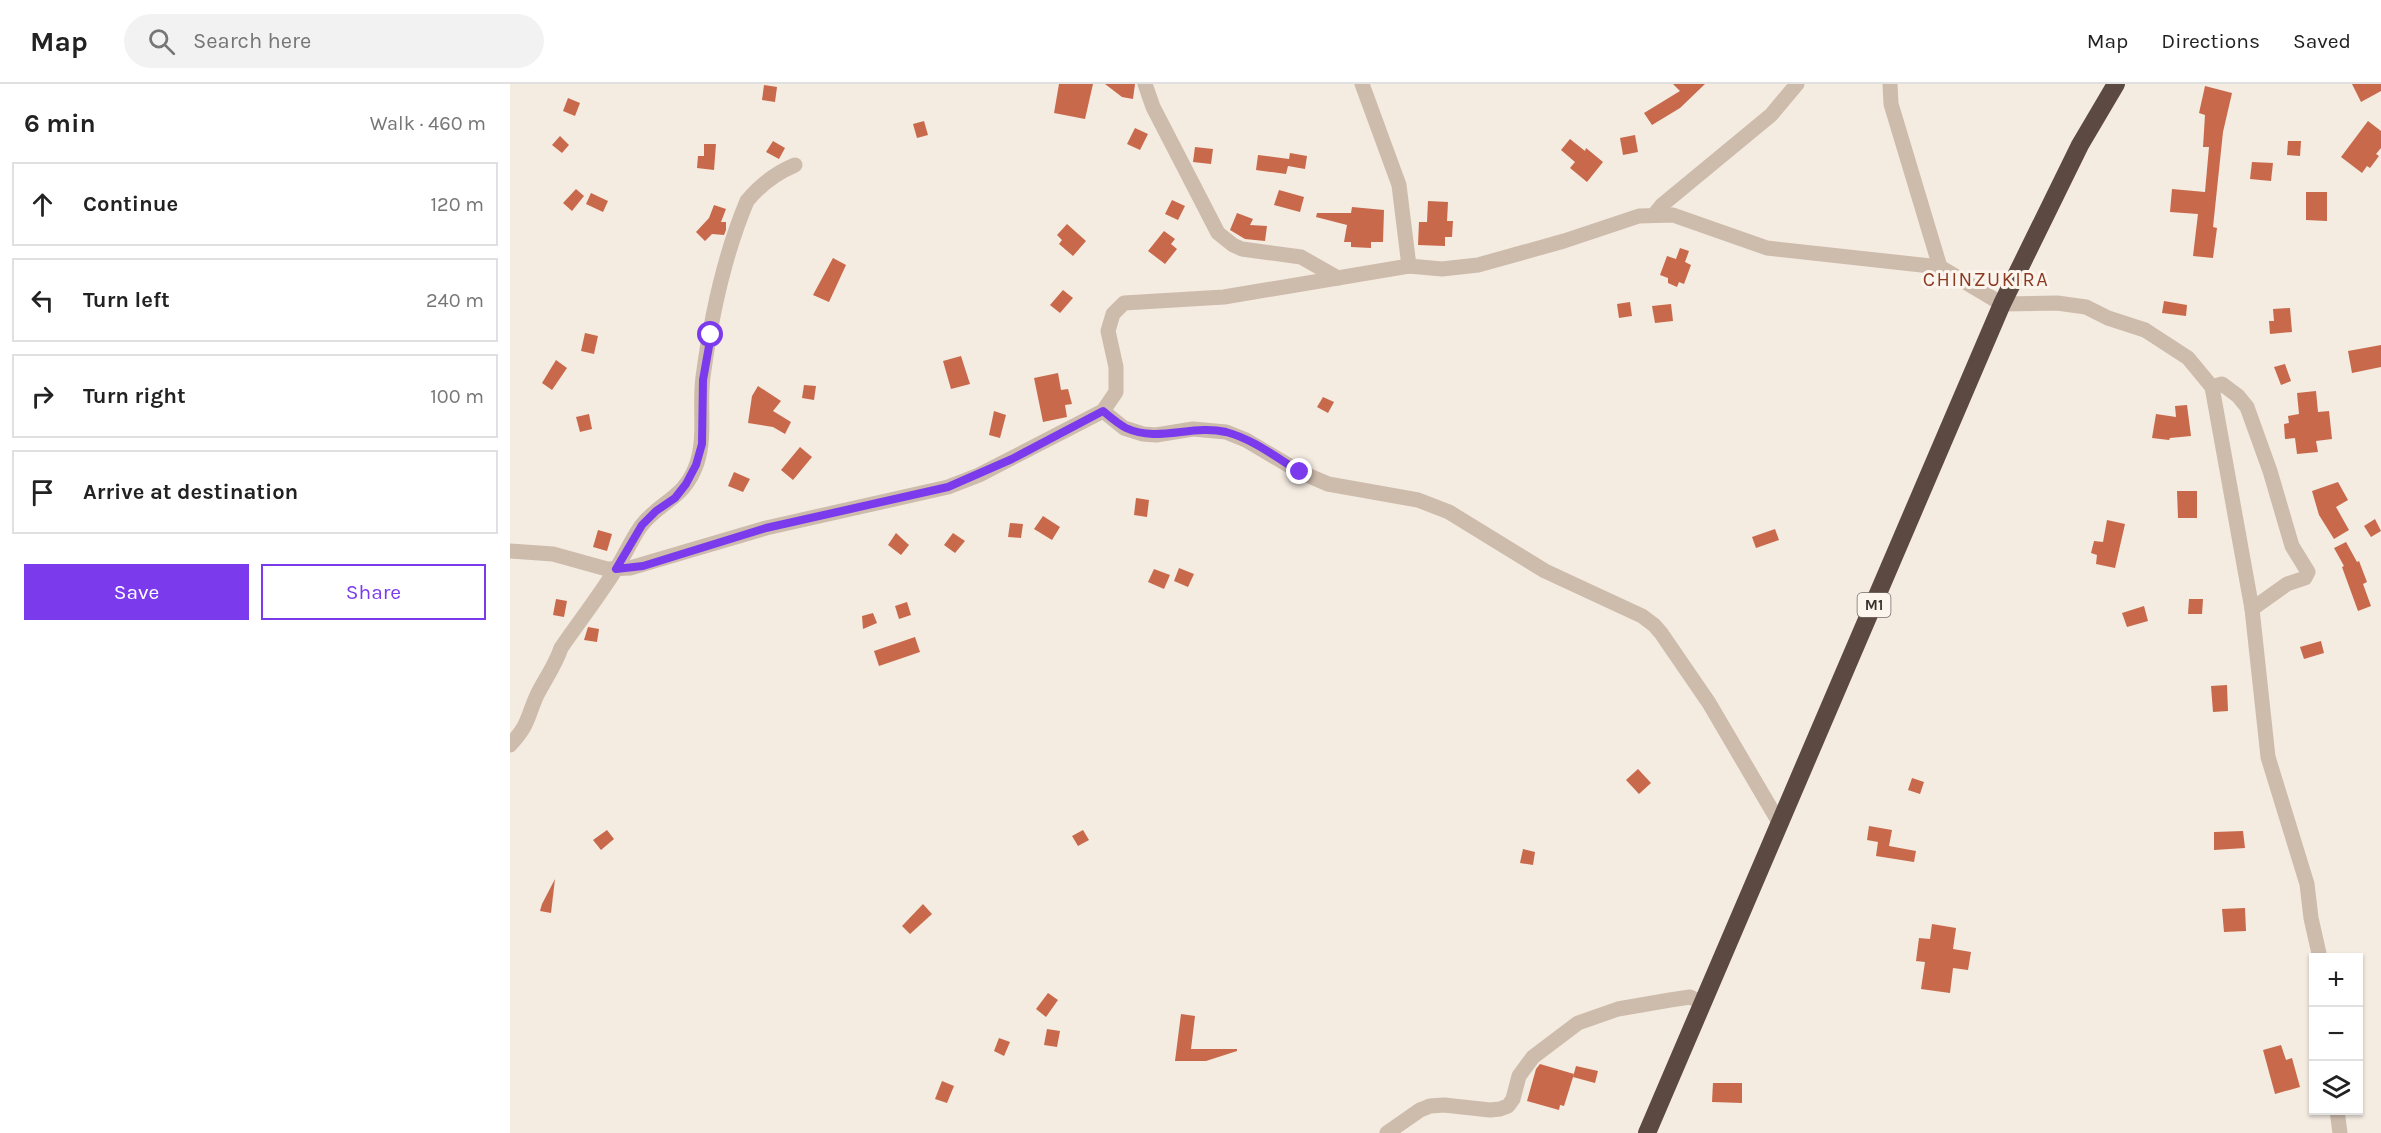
<!DOCTYPE html>
<html lang="en">
<head>
<meta charset="utf-8">
<style>
	body { margin:0; font-family:Karla,sans-serif; background:#f2f2f2; color:#222 }
	.controls { position:absolute; right:18px; bottom:18px; display:grid; overflow:hidden; border-radius:0px; box-shadow:0 2px 4px #0004 }
	.controls button { width:54px; height:54px; display:grid; place-items:center; padding:0; border:0; border-bottom:2px solid #e0e0e0; background:#fff; color:#222; font:30px sans-serif }
	.stop { position:absolute; width:18px; height:18px; margin:-14px; border:4px solid #7c3aed; border-radius:50%; background:#fff }
	.stop.end { background:#7c3aed; border-color:#fff; box-shadow:0 2px 6px #0008 }
	.list { margin:0; padding:0; list-style:none }
	h2 { display:flex; justify-content:space-between; align-items:center; height:78px; margin:0; padding:0 24px; font-size:26px }
	h2 small { font-size:20px; font-weight:400; color:#767676 }
	.list li { display:grid; grid-template-columns:39px 1fr auto; gap:18px; align-items:center; box-sizing:border-box; height:84px; margin:0 12px 12px; padding:0 12px; border:2px solid #e0e0e0; border-radius:0px }
	.list b { display:block; font-size:22px; white-space:nowrap }
	.list em { font-size:20px; font-style:normal; color:#767676 }
	.actions { display:flex; gap:12px; padding:18px 24px }
	.actions a { flex:1; padding:14px 0; border:2px solid #7c3aed; border-radius:0px; text-align:center; font-size:21px; color:#7c3aed }
	.actions .main { background:#7c3aed; color:#fff }
	.icon { flex:none; width:33px; height:33px; fill:none; stroke:currentColor; stroke-width:2; stroke-linecap:round; stroke-linejoin:round }
	.map { position:relative; flex:none; width:1871px; height:1049px; overflow:hidden }
	header { display:flex; align-items:center; gap:36px; box-sizing:border-box; height:84px; padding:0 30px; background:#fff; border-bottom:2px solid #e0e0e0 }
	header strong { font-size:28px }
	nav { display:flex; gap:33px; margin-inline-start:auto; font-size:21px }
	.search { width:420px; height:54px; background:#f2f2f2; display:flex; align-items:center; gap:15px; box-sizing:border-box; padding:0 21px; border-radius:33px; color:#767676; font-size:22px }
	main { display:flex }
	aside { flex:1; background:#fff }
	.map>svg:first-child { display:block }
	.building { fill:#c8694b }
	.lines { fill:none; stroke-linecap:round; stroke-linejoin:round }
	.street { stroke:#cdbbac; stroke-width:15 }
	.highway { stroke:#5c4a42; stroke-width:18 }
	.route { stroke:#7c3aed; stroke-width:8 }
	.labels { text-anchor:middle; stroke-width:6; stroke-linejoin:round; paint-order:stroke }
	.shield { fill:#fbf5ee; stroke:#756b66; stroke-width:1.5 }
	.shield-label { font-size:15px; font-weight:bold; fill:#3b302b }
	.quarter-label { font-size:20px; letter-spacing:1.5px; fill:#8c3b22; stroke:#fbf5ee }
</style>
</head>
<body>
<header>
<strong>Map</strong>
<div class="search"><svg class="icon" aria-label="search" viewBox="0 0 24 24"><circle cx="10" cy="10" r="6"/><path d="M15 15l6 6"/></svg>Search here</div>
<nav><a>Map</a><a>Directions</a><a>Saved</a></nav>
</header>
<main>
<aside>
<h2>6 min<small>Walk · 460 m</small></h2>
<ul class="list">
<li><svg class="icon" aria-label="ahead" viewBox="0 0 24 24"><path d="M12 20V5M6 11l6-6 6 6"/></svg><div><b>Continue</b></div><em>120 m</em></li>
<li><svg class="icon" aria-label="left" viewBox="0 0 24 24"><path d="M17 20v-9H6M10 6l-5 5 5 5"/></svg><div><b>Turn left</b></div><em>240 m</em></li>
<li><svg class="icon" aria-label="right" viewBox="0 0 24 24"><path d="M7 20v-9h11M14 6l5 5-5 5"/></svg><div><b>Turn right</b></div><em>100 m</em></li>
<li><svg class="icon" aria-label="arrive" viewBox="0 0 24 24"><path d="M6 21V4h12l-3 4 3 4H6"/></svg><div><b>Arrive at destination</b></div></li>
</ul>
<div class="actions"><a class="main">Save</a><a>Share</a></div>
</aside>
<div class="map">
<svg width="1871" height="1049" viewBox="0 0 1871 1049">
	<rect width="100%" height="100%" fill="#f4ebe1"/>
	<g class="building">
		<polygon points="549,0 583,0 575,35 544,29"/>
		<polygon points="595,0 625,0 623,15 612,13"/>
		<polygon points="1163,0 1195,0 1170,24 1142,41 1134,29 1170,7"/>
		<polygon points="1842,0 1871,0 1871,7 1851,18"/>
		<polygon points="254,1 267,3 265,18 252,16"/>
		<polygon points="1695,2 1722,9 1713,48 1703,143 1707,144 1703,174 1683,172 1688,130 1660,128 1662,105 1695,108 1699,63 1693,63 1695,31 1689,29"/>
		<polygon points="58,14 70,19 65,32 53,27"/>
		<polygon points="414,37 418,51 407,54 403,40"/>
		<polygon points="1858,37 1871,47 1871,64 1866,70 1869,72 1860,84 1857,82 1852,89 1831,73"/>
		<polygon points="625,44 638,50 630,66 617,60"/>
		<polygon points="1125,51 1128,68 1113,71 1110,54"/>
		<polygon points="50,52 59,61 52,69 42,61"/>
		<polygon points="1060,55 1075,67 1076,64 1093,78 1077,98 1060,84 1065,78 1051,66"/>
		<polygon points="263,57 275,64 269,75 256,68"/>
		<polygon points="1778,57 1791,57 1790,72 1777,71"/>
		<polygon points="194,60 206,60 204,86 187,84 188,72 194,72"/>
		<polygon points="685,63 703,65 701,80 683,78"/>
		<polygon points="780,69 797,72 795,85 778,82 776,90 746,86 748,71 779,75"/>
		<polygon points="1742,78 1763,79 1761,97 1740,95"/>
		<polygon points="66,105 74,112 62,127 53,119"/>
		<polygon points="769,106 794,113 790,128 764,121"/>
		<polygon points="1796,108 1817,108 1817,137 1796,136"/>
		<polygon points="81,109 98,117 93,128 76,120"/>
		<polygon points="662,116 675,122 668,136 655,130"/>
		<polygon points="918,117 938,118 937,137 943,137 942,153 935,153 935,162 908,161 909,138 917,138"/>
		<polygon points="204,121 216,125 211,138 216,138 216,146 214,151 202,150 195,157 186,148 199,134"/>
		<polygon points="842,123 874,126 873,158 861,158 861,164 841,163 841,158 834,158 837,141 806,133 807,129 841,129"/>
		<polygon points="727,129 743,135 740,141 757,142 755,157 735,155 720,146"/>
		<polygon points="557,140 576,157 563,172 549,160 552,156 547,151"/>
		<polygon points="654,147 665,155 661,160 667,165 655,180 638,167"/>
		<polygon points="1170,164 1179,167 1175,178 1181,181 1174,200 1169,198 1167,203 1158,199 1158,194 1150,191 1157,172 1166,175"/>
		<polygon points="323,174 336,181 319,218 303,211"/>
		<polygon points="553,206 563,214 550,229 540,221"/>
		<polygon points="1654,217 1677,221 1676,232 1652,229"/>
		<polygon points="1120,218 1122,232 1109,234 1107,220"/>
		<polygon points="1161,220 1163,237 1145,239 1142,222"/>
		<polygon points="1780,224 1782,248 1760,250 1759,237 1764,237 1763,225"/>
		<polygon points="75,249 88,252 84,270 71,267"/>
		<polygon points="1871,261 1871,283 1842,289 1838,267"/>
		<polygon points="451,272 460,300 441,305 433,277"/>
		<polygon points="46,276 57,284 42,306 32,299"/>
		<polygon points="1775,280 1781,297 1771,301 1764,283"/>
		<polygon points="548,289 551,306 558,305 562,320 555,321 557,333 533,338 524,294"/>
		<polygon points="294,301 306,302 304,316 292,314"/>
		<polygon points="248,302 271,317 263,327 281,338 275,350 263,343 238,339 242,312"/>
		<polygon points="1806,307 1808,328 1819,327 1822,355 1806,357 1808,368 1787,370 1785,354 1775,355 1774,340 1779,339 1778,332 1789,330 1787,309"/>
		<polygon points="813,313 824,318 818,329 807,323"/>
		<polygon points="1677,321 1681,352 1660,354 1659,356 1642,354 1646,330 1666,333 1665,322"/>
		<polygon points="484,327 496,331 490,354 479,351"/>
		<polygon points="79,330 82,345 70,348 66,333"/>
		<polygon points="290,363 302,373 283,396 271,386"/>
		<polygon points="224,388 240,395 233,408 218,402"/>
		<polygon points="1828,398 1838,416 1826,423 1839,446 1824,455 1809,431 1802,407"/>
		<polygon points="1667,407 1687,407 1687,434 1668,434"/>
		<polygon points="626,414 639,416 637,433 624,431"/>
		<polygon points="533,432 550,443 542,456 524,445"/>
		<polygon points="1865,435 1871,447 1861,453 1854,442"/>
		<polygon points="1597,436 1615,440 1605,484 1586,480 1587,471 1581,469 1584,457 1593,458"/>
		<polygon points="500,439 513,440 511,454 498,453"/>
		<polygon points="1265,445 1269,456 1246,464 1242,453"/>
		<polygon points="88,446 102,450 97,467 83,463"/>
		<polygon points="386,449 399,461 391,471 378,461"/>
		<polygon points="443,449 455,457 445,469 434,461"/>
		<polygon points="1836,458 1847,478 1849,477 1857,498 1853,500 1861,522 1848,527 1832,483 1834,482 1824,464"/>
		<polygon points="669,484 684,490 678,503 664,497"/>
		<polygon points="644,485 660,491 654,505 638,498"/>
		<polygon points="46,515 57,517 54,533 43,531"/>
		<polygon points="1679,515 1693,515 1692,530 1678,530"/>
		<polygon points="397,518 401,531 389,535 385,522"/>
		<polygon points="1634,522 1638,537 1617,543 1612,529"/>
		<polygon points="363,529 367,539 353,545 352,532"/>
		<polygon points="78,543 89,545 87,558 74,556"/>
		<polygon points="405,553 410,568 369,582 364,567"/>
		<polygon points="1811,557 1814,569 1794,575 1790,563"/>
		<polygon points="1717,601 1718,627 1703,628 1701,602"/>
		<polygon points="1128,685 1141,699 1129,710 1116,696"/>
		<polygon points="1402,694 1414,698 1410,710 1398,706"/>
		<polygon points="1359,742 1382,746 1379,762 1406,767 1404,778 1366,772 1368,758 1357,756"/>
		<polygon points="97,746 104,755 91,766 83,756"/>
		<polygon points="573,746 579,756 568,762 562,752"/>
		<polygon points="1733,747 1735,764 1704,766 1704,748"/>
		<polygon points="1013,765 1025,768 1023,781 1010,779"/>
		<polygon points="45,795 41,829 30,827 32,820"/>
		<polygon points="413,820 422,830 400,850 392,842"/>
		<polygon points="1735,824 1736,847 1714,848 1712,825"/>
		<polygon points="1422,840 1446,844 1443,865 1461,868 1458,886 1443,884 1440,909 1411,905 1415,878 1406,877 1409,854 1420,855"/>
		<polygon points="538,909 548,916 536,933 526,925"/>
		<polygon points="671,930 685,932 681,965 727,965 727,967 696,977 665,977"/>
		<polygon points="537,945 550,947 547,963 534,961"/>
		<polygon points="489,954 500,958 494,972 484,967"/>
		<polygon points="1771,961 1776,976 1782,974 1790,1003 1765,1010 1753,966"/>
		<polygon points="1030,980 1064,990 1054,1022 1050,1021 1049,1026 1017,1017 1026,985"/>
		<polygon points="1066,982 1088,987 1085,999 1063,993"/>
		<polygon points="432,997 444,1002 437,1019 425,1015"/>
		<polygon points="1203,999 1232,999 1232,1019 1202,1018"/>
	</g>
	<g class="lines">
		<g class="street">
			<polyline points="635,0 643,23 708,149 723,161 732,165 791,173 828,194"/>
			<polyline points="852,0 889,101 899,182"/>
			<polyline points="1380,0 1381,20 1430,183"/>
			<polyline points="1144,131 1152,121 1261,31 1287,0"/>
			<polyline points="1702,303 1712,300 1728,312 1737,323 1760,387 1782,462 1798,488 1795,494 1777,500 1742,525"/>
			<polyline points="593,327 614,344 633,350 646,351 683,345 716,348 736,356 790,388 818,400 908,416 939,428 1035,487 1132,532 1144,541 1151,549 1199,619 1270,740"/>
			<polyline points="0,467 43,470 97,485 120,484 256,444 438,403 469,391 593,327 606,308 606,283 598,247 603,230 614,219 714,213 899,182 932,185 968,181 1054,157 1129,132 1163,131 1257,164 1430,183 1492,220 1547,219 1576,223 1598,234 1635,246 1678,274 1702,303 1742,525 1758,673 1797,800 1801,834 1810,874"/>
			<path d="M 0,661 C 19,641 17,633 27,611 C 35,595 46,580 51,564 C 69,538 89,512 106,485 C 115,471 121,456 131,442 C 150,417 175,415 187,379 C 196,351 189,322 193,293 C 201,233 213,174 237,117 C 250,101 266,89 285,81"/>
			<polyline points="1827,1026 1830,1049"/>
			<polyline points="877,1049 910,1026 920,1022 934,1021 980,1026 990,1025 998,1022 1003,1015 1009,992 1023,973 1068,939 1108,925 1160,916 1180,913 1193,919"/>
		</g>
		<polyline class="highway" points="1137,1049 1492,220 1570,61 1606,0"/>
	</g>
	<g class="lines">
		<path class="route" d="M 201,251 L 193,296 L 192,360 L 186,381 L 176,400 L 165,414 L 146,427 L 132,441 L 106,485 L 133,482 L 256,444 L 438,403 L 502,375 L 593,327 C 600,333 608,340 616,344 C 648,359 682,340 716,348 C 743,355 767,374 790,388"/>
	</g>
	<g class="labels">
		<rect class="shield" x="1347.5" y="509" width="33" height="24" rx="4.5"/>
		<g class="shield-label">
			<text x="1364" y="526">M1</text>
		</g>
		<g class="quarter-label">
			<text x="1476" y="202">CHINZUKIRA</text>
		</g>
	</g>
</svg>
<div class="controls">
<button>+</button>
<button>−</button>
<button><svg class="icon" aria-label="layers" viewBox="0 0 24 24"><path d="M12 4l9 5-9 5-9-5zM3 14l9 5 9-5"/></svg></button>
</div>
<div class="stop" style="left:201px;top:251px"></div>
<div class="stop end" style="left:790px;top:388px"></div>
</div>
</main>
</body>
</html>
